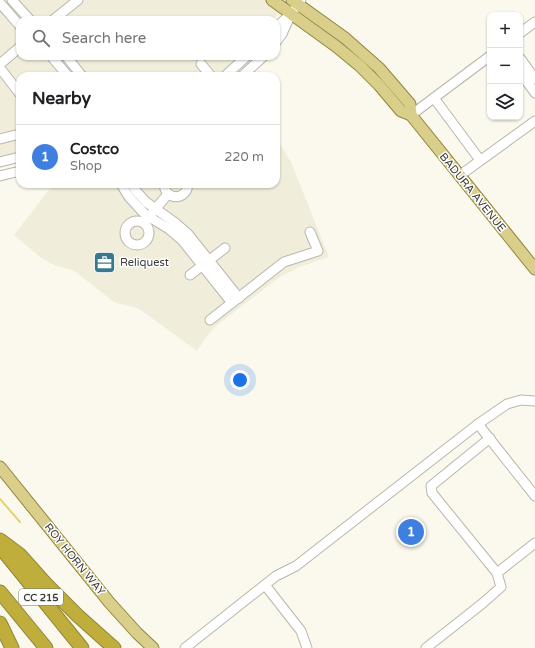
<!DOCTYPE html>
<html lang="en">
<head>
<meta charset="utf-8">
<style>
	body { margin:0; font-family:"Varela Round",sans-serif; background:#f6f6f6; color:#202124 }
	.controls { position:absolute; right:12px; top:12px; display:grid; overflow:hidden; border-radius:8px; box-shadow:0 1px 3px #0004 }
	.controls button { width:36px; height:36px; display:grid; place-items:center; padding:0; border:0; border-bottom:1px solid #e0e0e0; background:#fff; color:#202124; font:20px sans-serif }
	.you { position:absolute; left:240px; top:380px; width:14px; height:14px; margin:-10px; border:3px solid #fff; border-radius:50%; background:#1a73e8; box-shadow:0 0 0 6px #1a73e833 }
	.badge { display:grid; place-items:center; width:26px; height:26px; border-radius:50%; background:#39798d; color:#fff; font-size:13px; font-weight:700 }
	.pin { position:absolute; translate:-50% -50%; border:2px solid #fff; box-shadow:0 1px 4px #0006 }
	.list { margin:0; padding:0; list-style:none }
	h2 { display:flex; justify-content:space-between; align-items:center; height:52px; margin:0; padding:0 16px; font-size:17px }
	h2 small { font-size:13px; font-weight:400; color:#757577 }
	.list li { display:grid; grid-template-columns:26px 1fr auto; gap:12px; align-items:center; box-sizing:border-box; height:64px; padding:0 16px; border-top:1px solid #e0e0e0 }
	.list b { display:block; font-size:15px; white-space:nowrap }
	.list p { margin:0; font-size:13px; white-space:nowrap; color:#757577 }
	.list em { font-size:13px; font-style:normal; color:#757577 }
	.icon { flex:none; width:22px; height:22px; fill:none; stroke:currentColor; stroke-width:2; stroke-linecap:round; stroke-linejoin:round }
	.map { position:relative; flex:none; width:535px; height:648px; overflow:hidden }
	.search { position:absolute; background:#fff; box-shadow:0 1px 3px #0004; left:16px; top:16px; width:264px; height:44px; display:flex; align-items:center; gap:10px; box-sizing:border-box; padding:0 14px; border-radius:12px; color:#757577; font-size:15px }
	.panel { position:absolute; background:#fff; box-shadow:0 1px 3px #0004; left:16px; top:72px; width:264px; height:116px; border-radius:12px }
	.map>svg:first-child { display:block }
	.built { fill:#f0edda }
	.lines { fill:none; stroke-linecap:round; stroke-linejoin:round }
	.stream { stroke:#e3d370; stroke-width:2 }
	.minor-casing { stroke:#b9b7ad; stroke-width:11 }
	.major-casing { stroke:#92853b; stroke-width:13 }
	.highway-casing { stroke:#92853b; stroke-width:15 }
	.minor { stroke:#fff; stroke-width:9 }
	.major { stroke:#d9ce8a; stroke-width:11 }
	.highway { stroke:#bfad3c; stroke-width:13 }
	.labels { text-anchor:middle; stroke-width:3; stroke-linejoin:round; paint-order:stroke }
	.shield { fill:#fff; stroke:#777674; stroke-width:1 }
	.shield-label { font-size:10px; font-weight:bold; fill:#3d3c38 }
	.street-label { font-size:11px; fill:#3d3c38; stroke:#fff }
	.poi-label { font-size:11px; fill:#3d3c38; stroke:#fff; text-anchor:start }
</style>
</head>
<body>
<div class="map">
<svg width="535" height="648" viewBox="0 0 535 648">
	<rect width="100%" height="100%" fill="#fbf9ee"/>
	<g class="built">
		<polygon points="0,0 267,0 277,8 279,13 273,20 20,20 20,56 241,56 229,68 218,76 20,76 20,153 0,158"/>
		<polygon points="276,138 291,162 329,257 299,267 280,277 217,325 204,340 197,351 145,313 137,308 120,304 114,302 73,270 56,266 41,258 14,235 51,187 50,184 276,184"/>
	</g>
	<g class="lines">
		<polyline class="stream" points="0,499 20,522"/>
		<defs>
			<g id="minor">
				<polyline points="12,0 30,20"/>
				<polyline points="0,3 20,26"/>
				<polyline points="53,20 78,0"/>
				<polyline points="276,27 289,16"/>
				<polyline points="520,33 535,22"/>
				<polyline points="276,42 282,34 291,14 301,0"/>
				<polyline points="51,56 68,76"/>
				<polyline points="66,56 82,76"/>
				<polyline points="520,58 535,79"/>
				<polyline points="0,64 20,47"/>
				<polyline points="201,64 211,76"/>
				<polyline points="0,68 20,94"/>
				<polyline points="520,72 535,93"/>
				<polyline points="225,76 247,56"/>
				<polyline points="242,76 264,56"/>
				<polyline points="434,98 480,160"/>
				<polyline points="411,115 490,56"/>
				<polyline points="0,139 20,134"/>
				<polyline points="0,162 20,157"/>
				<polyline points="0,176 20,171"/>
				<polyline points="459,176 535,121"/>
				<polyline points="121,184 129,197 140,209 146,215 169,229 182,240 232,303"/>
				<polyline points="132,184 136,191 146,202 174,222 188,234 239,298"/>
				<path d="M 164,184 C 165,201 187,201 188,184"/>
				<polyline points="152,213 168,194"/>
				<circle cx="137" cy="233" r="12"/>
				<polyline points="190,275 225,248"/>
				<polyline points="210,320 284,262 318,251 310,232"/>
				<polyline points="478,424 535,496"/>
				<polyline points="497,573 535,543"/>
				<polyline points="265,585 301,631 307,648"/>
				<polyline points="185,648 276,576 296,566 478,424 507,404 521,400 535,401"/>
				<polyline points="426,648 483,603 501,587 497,573 432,493 431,486 490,438"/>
			</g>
			<g id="major">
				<polyline points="272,0 337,47 360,66 379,85 401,111 411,115 535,269"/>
				<polyline points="292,0 345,38 379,68 410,104 411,115"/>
				<polyline points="0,467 109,602 137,633 153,648"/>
			</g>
			<g id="highway">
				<polyline points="0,540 20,555 45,583 77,615 114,648"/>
				<polyline points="1,548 82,648"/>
				<polyline points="0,592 46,648"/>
				<polyline points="0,623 12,648"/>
			</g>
		</defs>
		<use href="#minor" class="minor-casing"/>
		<use href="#major" class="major-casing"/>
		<use href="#highway" class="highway-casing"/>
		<use href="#minor" class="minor"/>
		<use href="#major" class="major"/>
		<use href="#highway" class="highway"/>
	</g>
	<defs>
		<symbol id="office-square" viewBox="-11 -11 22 22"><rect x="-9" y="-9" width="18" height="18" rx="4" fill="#39798d" stroke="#fff"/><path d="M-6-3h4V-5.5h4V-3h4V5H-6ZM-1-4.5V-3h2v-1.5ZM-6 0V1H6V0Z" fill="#fff"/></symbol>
	</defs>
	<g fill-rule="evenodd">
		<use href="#office-square" x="92" y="250" width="25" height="25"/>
	</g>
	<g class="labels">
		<rect class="shield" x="19" y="589" width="44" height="16" rx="3"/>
		<g class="shield-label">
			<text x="41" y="601">CC 215</text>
		</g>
		<g class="street-label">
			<text transform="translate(473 192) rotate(51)" y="4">BADURA AVENUE</text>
			<text transform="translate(75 559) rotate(51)" y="4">ROY HORN WAY</text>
		</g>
		<g class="poi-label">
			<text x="120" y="266">Reliquest</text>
		</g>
	</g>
</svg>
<div class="controls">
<button>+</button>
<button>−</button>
<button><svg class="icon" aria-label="layers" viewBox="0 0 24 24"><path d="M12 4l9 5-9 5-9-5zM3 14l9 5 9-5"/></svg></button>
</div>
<div class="you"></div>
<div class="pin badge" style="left:411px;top:532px;background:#3f7fe0">1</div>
<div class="search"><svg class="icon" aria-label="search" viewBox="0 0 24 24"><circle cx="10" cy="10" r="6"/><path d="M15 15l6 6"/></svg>Search here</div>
<section class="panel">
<h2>Nearby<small></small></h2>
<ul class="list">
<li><span class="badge" style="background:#3f7fe0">1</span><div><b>Costco</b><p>Shop</p></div><em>220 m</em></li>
</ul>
</section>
</div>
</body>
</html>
